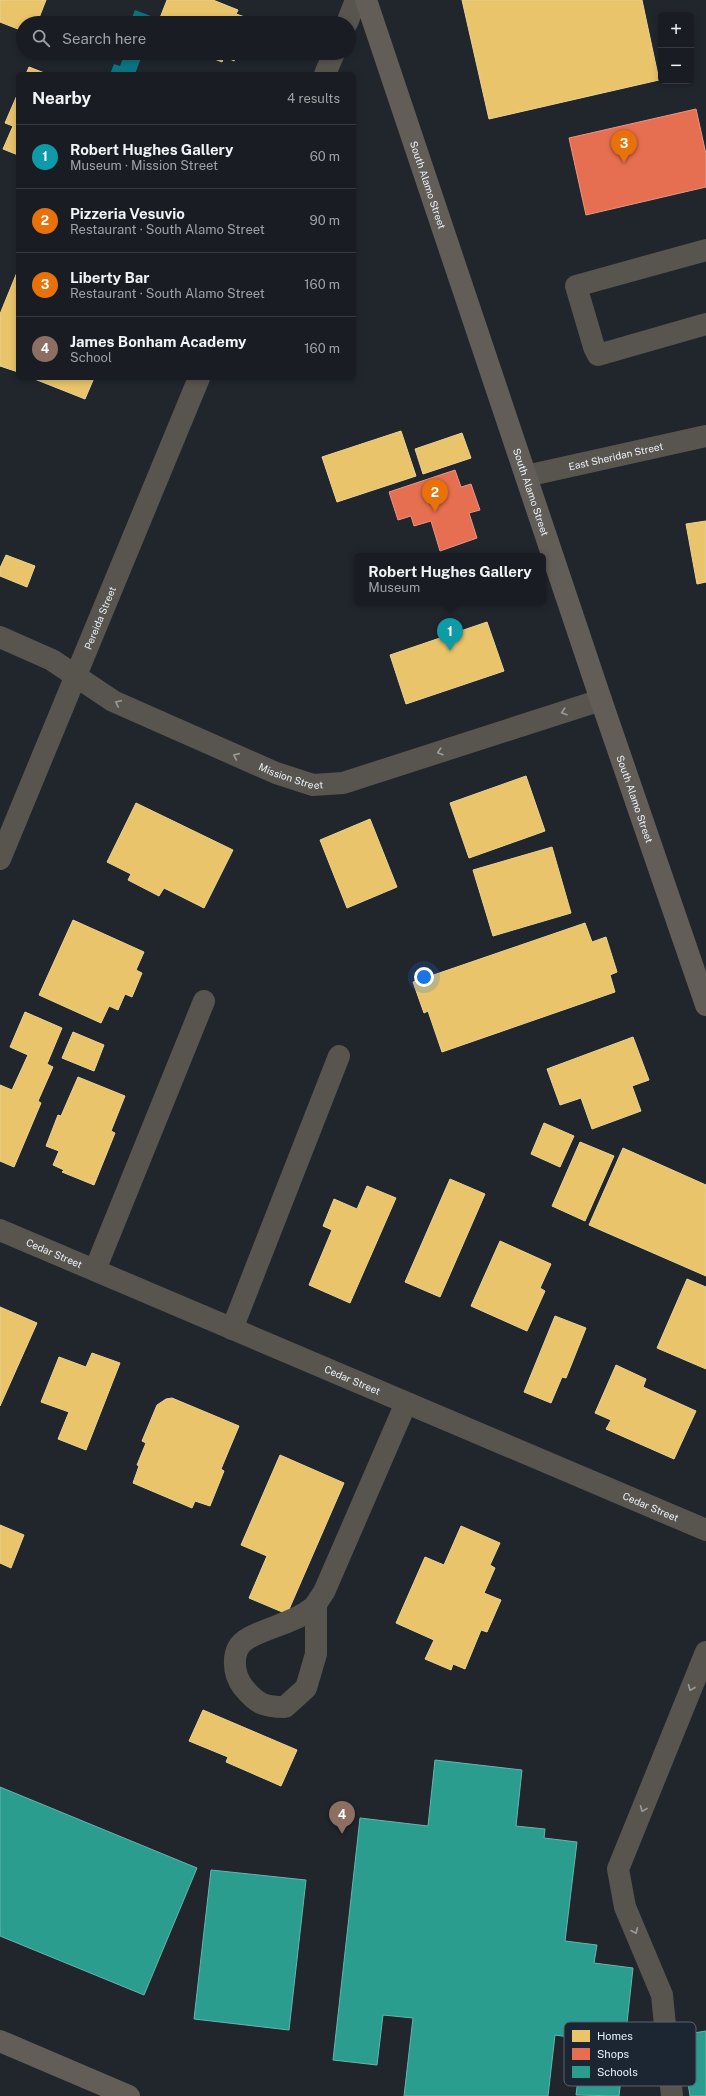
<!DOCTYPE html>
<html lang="en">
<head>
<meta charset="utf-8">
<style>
	body { margin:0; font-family:"Public Sans",sans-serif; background:#26292f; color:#f1f3f6 }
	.controls { position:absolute; right:12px; top:12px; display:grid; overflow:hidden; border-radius:6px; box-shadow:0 2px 6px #0003 }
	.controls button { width:36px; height:36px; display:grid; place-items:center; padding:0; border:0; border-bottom:1px solid #373a40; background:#191c22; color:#f1f3f6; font:20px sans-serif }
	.you { position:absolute; left:424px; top:977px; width:14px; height:14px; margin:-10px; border:3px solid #fff; border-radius:50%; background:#1a73e8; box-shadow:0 0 0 6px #1a73e833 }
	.badge { display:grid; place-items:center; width:26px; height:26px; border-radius:50%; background:#1a73e8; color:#fff; font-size:13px; font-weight:700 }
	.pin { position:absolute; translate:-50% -33px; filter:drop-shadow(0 1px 2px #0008) }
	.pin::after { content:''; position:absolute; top:21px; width:14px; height:12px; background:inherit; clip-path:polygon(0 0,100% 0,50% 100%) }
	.popup { position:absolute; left:354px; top:553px; width:192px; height:52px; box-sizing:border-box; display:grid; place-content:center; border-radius:6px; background:#191c22; filter:drop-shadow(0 1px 3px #0005); font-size:13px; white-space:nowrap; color:#9fa1a5 }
	.popup b { font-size:15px; color:#f1f3f6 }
	.popup::after { content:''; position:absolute; left:50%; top:100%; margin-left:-8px; border:8px solid transparent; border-top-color:#191c22 }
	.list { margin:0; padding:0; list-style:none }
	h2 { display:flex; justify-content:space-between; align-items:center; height:52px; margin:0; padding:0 16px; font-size:17px }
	h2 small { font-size:13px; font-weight:400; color:#9fa1a5 }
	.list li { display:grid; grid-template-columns:26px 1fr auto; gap:12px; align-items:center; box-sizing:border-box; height:64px; padding:0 16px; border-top:1px solid #373a40 }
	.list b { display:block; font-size:15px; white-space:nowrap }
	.list p { margin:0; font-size:13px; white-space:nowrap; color:#9fa1a5 }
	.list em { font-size:13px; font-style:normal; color:#9fa1a5 }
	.icon { flex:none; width:22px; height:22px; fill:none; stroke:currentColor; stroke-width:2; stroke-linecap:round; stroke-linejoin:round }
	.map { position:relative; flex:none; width:706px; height:2096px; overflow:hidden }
	.search { position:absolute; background:#191c22; box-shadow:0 2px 6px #0003; left:16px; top:16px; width:340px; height:44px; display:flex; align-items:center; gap:10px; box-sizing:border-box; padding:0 14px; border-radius:22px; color:#9fa1a5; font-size:15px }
	.panel { position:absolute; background:#191c22; box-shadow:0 2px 6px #0003; left:16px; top:72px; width:340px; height:308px; border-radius:6px }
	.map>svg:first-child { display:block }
	.water { fill:#0c7583 }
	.homes { fill:#e9c46a; stroke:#e9d295 }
	.shops { fill:#e76f51; stroke:#e89684 }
	.schools { fill:#2a9d8f; stroke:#64b6af }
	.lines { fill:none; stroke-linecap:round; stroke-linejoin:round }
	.minor { stroke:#58554f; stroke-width:22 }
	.major { stroke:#625d57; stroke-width:22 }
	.oneway { stroke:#9a9b9c }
	.labels { text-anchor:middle; stroke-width:4; stroke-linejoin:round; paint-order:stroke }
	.street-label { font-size:10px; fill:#eaf1fa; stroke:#1c2532 }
	.key { fill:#1c2532; stroke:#5a626e; stroke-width:1 }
	.key-label { font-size:11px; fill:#eaf1fa }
</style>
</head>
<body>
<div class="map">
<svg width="706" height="2096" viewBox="0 0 706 2096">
	<rect width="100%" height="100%" fill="#21262d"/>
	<g class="water">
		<polygon points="135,10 156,18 154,23 130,23"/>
		<polygon points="125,53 143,53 135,74 110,74 114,64 120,66"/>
	</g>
	<g class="homes">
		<polygon points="0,0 46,0 37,23 23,23 23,31 0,22"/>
		<polygon points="167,0 213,0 238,10 236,14 251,19 250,23 158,23"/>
		<polygon points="462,0 642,0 659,80 489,119"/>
		<polygon points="200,53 238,53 234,61 224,56 222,62"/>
		<polygon points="29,67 47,74 26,74"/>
		<polygon points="18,93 18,155 3,149 13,126 5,123"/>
		<polygon points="18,270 18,372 0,366 0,314"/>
		<polygon points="32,378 94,378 85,399"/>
		<polygon points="401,431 416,476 337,502 322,457"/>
		<polygon points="462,433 471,458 423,474 415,449"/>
		<polygon points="706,521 706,582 697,584 686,524"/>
		<polygon points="6,555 35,566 27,587 0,576 0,568"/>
		<polygon points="487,622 504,671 406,704 390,655"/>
		<polygon points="526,776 545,831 469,858 450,803"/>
		<polygon points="136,803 233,850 204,908 164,888 159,896 128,880 131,874 107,862"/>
		<polygon points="370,819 397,887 347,908 320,840"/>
		<polygon points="552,847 571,913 493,936 473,870"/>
		<polygon points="73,920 144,952 136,970 142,973 132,997 125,994 118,1010 109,1006 101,1023 39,995"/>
		<polygon points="585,923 592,942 606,937 617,972 610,975 615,992 442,1052 428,1011 424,1013 413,982"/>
		<polygon points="25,1012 62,1028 47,1064 53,1067 38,1101 41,1103 14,1167 0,1161 0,1085 12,1090 28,1055 10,1047"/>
		<polygon points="73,1032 104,1045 94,1071 62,1058"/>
		<polygon points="633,1037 649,1080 632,1086 641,1111 592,1129 581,1098 560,1105 547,1069"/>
		<polygon points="78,1077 125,1096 111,1131 115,1133 94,1185 62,1172 64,1170 53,1165 59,1151 46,1146 58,1115 61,1116"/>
		<polygon points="544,1123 574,1136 560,1167 531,1154"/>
		<polygon points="580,1142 614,1156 585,1221 552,1206"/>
		<polygon points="623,1148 706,1185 706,1276 589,1225"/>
		<polygon points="450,1179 485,1194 440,1297 405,1282"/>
		<polygon points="367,1186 396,1198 350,1303 309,1285 332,1230 323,1226 334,1199 357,1209"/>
		<polygon points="500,1241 551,1264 540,1288 545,1291 527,1331 471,1306"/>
		<polygon points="687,1279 706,1287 706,1369 657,1348"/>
		<polygon points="0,1307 37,1323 0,1406"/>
		<polygon points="555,1316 586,1328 566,1378 562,1377 551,1403 524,1392"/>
		<polygon points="92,1353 120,1363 86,1450 58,1439 69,1412 41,1402 59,1357 86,1367"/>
		<polygon points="616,1365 646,1379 643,1387 696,1411 674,1459 606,1429 611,1420 595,1413"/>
		<polygon points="172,1398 239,1426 221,1469 224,1471 210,1506 195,1501 192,1508 133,1483 139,1466 137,1465 146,1443 142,1441 157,1405 166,1399"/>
		<polygon points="280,1455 344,1483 287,1614 249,1598 267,1556 241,1545"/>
		<polygon points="0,1525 24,1535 11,1568 0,1563"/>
		<polygon points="461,1526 500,1543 490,1565 495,1568 484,1593 501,1600 487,1632 481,1630 465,1669 453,1664 451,1670 425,1659 434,1640 396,1623 425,1557 444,1565"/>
		<polygon points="203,1710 297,1750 281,1786 226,1762 228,1757 189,1741"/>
	</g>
	<g class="shops">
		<polygon points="696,109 706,154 706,187 586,215 569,138"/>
		<polygon points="455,470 461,487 471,484 480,510 469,513 477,538 440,551 431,521 414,526 411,516 398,520 389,492"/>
	</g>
	<g class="schools">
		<polygon points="435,1760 522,1770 516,1826 545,1829 544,1838 577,1842 565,1941 597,1945 594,1963 633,1968 619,2096 576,2095 583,2039 555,2035 548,2096 404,2096 413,2018 383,2015 377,2065 333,2060 360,1818 428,1826"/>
		<polygon points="0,1787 197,1868 144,1995 0,1936"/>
		<polygon points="211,1870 306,1880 289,2030 194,2019"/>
		<polygon points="706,2031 706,2096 690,2096 681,2035"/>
	</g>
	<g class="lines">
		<g class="minor">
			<polyline points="347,23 356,0"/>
			<polyline points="325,74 334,53"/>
			<polyline points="706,250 576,286 594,347 598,355 706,324"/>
			<path id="s1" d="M 526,476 L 706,436"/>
			<path id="s2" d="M 0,637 L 52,660 L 113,701 L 276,773 L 313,785 L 343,783 L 601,700"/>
			<path id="s3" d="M 0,859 L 199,378"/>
			<path id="s4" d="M 0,1230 L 706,1530"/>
			<polyline points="95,1270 204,1001"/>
			<polyline points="232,1329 339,1056"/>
			<path d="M 316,1604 L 316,1654 L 306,1688 L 285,1707 C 264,1707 257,1704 243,1687 C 233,1674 230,1649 247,1639 C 267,1627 292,1624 311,1609 C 316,1606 320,1597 324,1592 L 406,1403"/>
			<polyline points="672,2096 662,1995 625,1907 618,1869 706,1652"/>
		</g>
		<g class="major">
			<path id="s5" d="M 366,0 L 601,700 L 706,1005"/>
			<polyline points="0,2041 129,2096"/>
		</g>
	</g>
	<defs><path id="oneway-chevron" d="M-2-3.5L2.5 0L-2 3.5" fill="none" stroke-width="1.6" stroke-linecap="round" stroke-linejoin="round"/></defs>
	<g class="oneway">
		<use href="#oneway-chevron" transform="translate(118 703) rotate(-155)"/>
		<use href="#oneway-chevron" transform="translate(564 712) rotate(162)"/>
		<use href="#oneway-chevron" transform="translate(440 752) rotate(162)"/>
		<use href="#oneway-chevron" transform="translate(236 756) rotate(-156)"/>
		<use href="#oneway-chevron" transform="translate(691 1688) rotate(112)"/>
		<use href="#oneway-chevron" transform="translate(643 1809) rotate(112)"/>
		<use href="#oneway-chevron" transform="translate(635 1931) rotate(67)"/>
	</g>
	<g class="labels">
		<g class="street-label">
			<text dy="4" stroke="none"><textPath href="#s5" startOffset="195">South Alamo Street</textPath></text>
			<text dy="4" stroke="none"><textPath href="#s1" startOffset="92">East Sheridan Street</textPath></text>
			<text dy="4" stroke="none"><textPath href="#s5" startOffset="519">South Alamo Street</textPath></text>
			<text dy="4" stroke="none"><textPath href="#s3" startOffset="261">Pereida Street</textPath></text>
			<text dy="4" stroke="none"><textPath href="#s2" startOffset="324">Mission Street</textPath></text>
			<text dy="4" stroke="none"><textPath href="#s5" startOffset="843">South Alamo Street</textPath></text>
			<text dy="4" stroke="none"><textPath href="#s4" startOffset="59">Cedar Street</textPath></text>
			<text dy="4" stroke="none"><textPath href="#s4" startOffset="383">Cedar Street</textPath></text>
			<text dy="4" stroke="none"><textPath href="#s4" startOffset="707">Cedar Street</textPath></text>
		</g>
	</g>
	<rect x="564" y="2022" width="132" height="64" rx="6" class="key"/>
	<rect x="572" y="2030" width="18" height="12" fill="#e9c46a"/>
	<rect x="572" y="2048" width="18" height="12" fill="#e76f51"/>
	<rect x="572" y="2066" width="18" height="12" fill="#2a9d8f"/>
	<g class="key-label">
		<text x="597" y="2040">Homes</text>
		<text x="597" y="2058">Shops</text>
		<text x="597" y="2076">Schools</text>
	</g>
</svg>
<div class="controls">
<button>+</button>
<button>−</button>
</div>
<div class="you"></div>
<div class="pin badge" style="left:450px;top:651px;background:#0f9aa8">1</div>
<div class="popup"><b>Robert Hughes Gallery</b>Museum</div>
<div class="pin badge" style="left:435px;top:512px;background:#e8710a">2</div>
<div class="pin badge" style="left:624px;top:163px;background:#e8710a">3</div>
<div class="pin badge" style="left:342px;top:1834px;background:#8d6e63">4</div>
<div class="search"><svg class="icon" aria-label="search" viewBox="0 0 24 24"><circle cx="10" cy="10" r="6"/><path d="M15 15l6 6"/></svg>Search here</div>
<section class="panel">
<h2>Nearby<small>4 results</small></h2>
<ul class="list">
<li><span class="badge" style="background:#0f9aa8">1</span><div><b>Robert Hughes Gallery</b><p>Museum · Mission Street</p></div><em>60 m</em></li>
<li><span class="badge" style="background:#e8710a">2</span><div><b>Pizzeria Vesuvio</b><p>Restaurant · South Alamo Street</p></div><em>90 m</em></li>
<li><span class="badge" style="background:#e8710a">3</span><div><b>Liberty Bar</b><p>Restaurant · South Alamo Street</p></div><em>160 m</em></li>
<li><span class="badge" style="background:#8d6e63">4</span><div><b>James Bonham Academy</b><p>School</p></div><em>160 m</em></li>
</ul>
</section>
</div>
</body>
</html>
